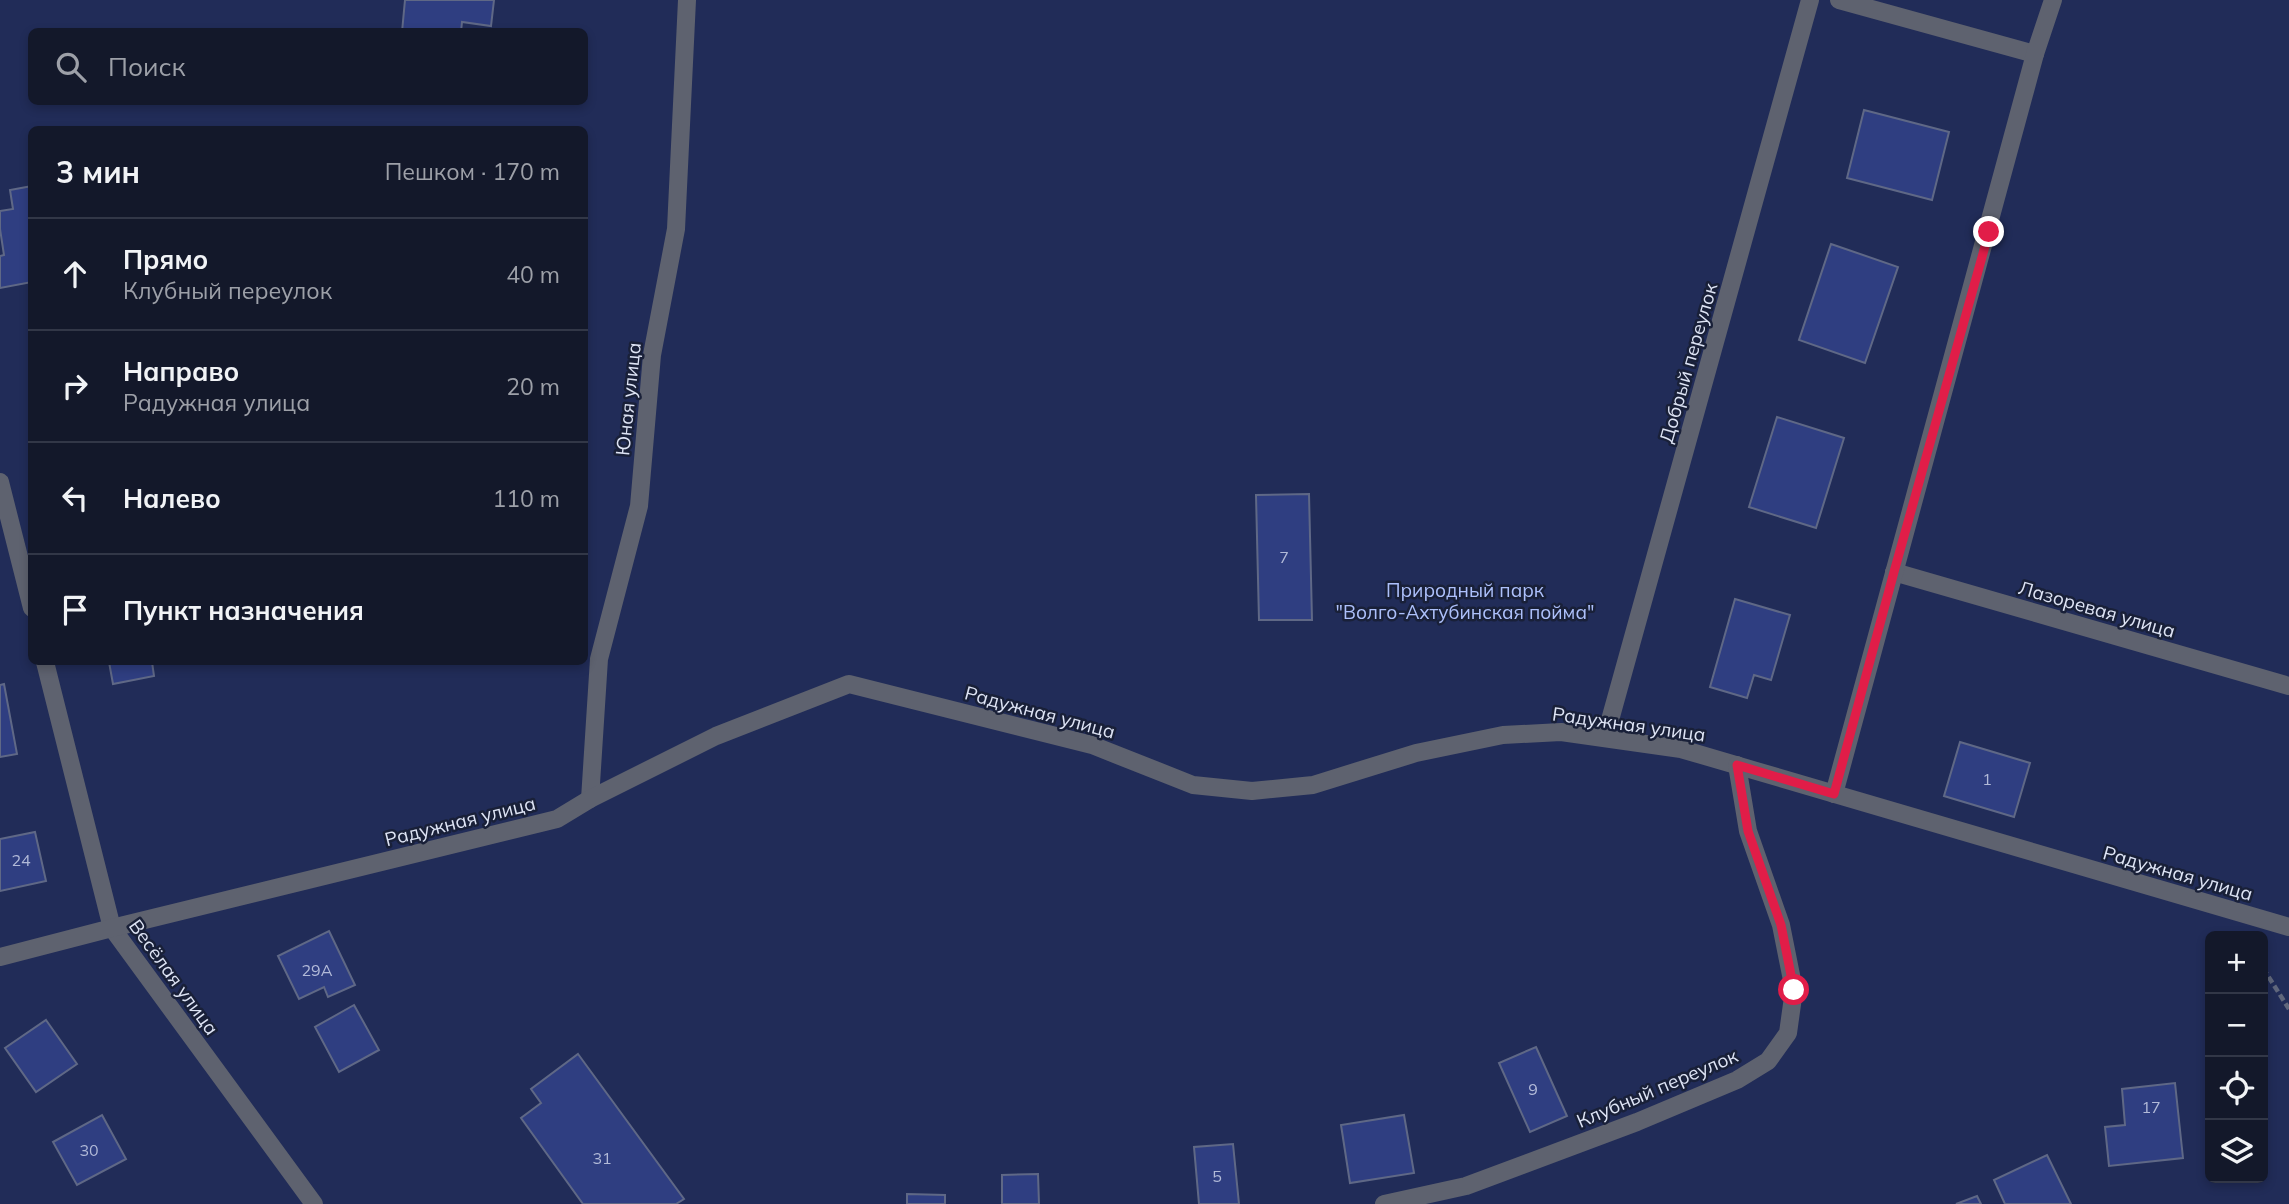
<!DOCTYPE html>
<html lang="ru">
<head>
<meta charset="utf-8">
<style>
	body { margin:0; font-family:Mulish,sans-serif; background:#1c2132; color:#f1f3f6 }
	.controls { position:absolute; right:21px; bottom:21px; display:grid; overflow:hidden; border-radius:10px; box-shadow:0 4px 10px #0003 }
	.controls button { width:63px; height:63px; display:grid; place-items:center; padding:0; border:0; border-bottom:2px solid #323747; background:#13182a; color:#f1f3f6; font:35px sans-serif }
	.stop { position:absolute; width:21px; height:21px; margin:-16px; border:5px solid #e11d48; border-radius:50%; background:#fff }
	.stop.end { background:#e11d48; border-color:#fff; box-shadow:0 2px 7px #0008 }
	.list { margin:0; padding:0; list-style:none }
	h2 { display:flex; justify-content:space-between; align-items:center; height:91px; margin:0; padding:0 28px; font-size:30px }
	h2 small { font-size:23px; font-weight:400; color:#9da0a8 }
	.list li { display:grid; grid-template-columns:46px 1fr auto; gap:21px; align-items:center; box-sizing:border-box; height:112px; padding:0 28px; border-top:2px solid #323747 }
	.list b { display:block; font-size:26px; white-space:nowrap }
	.list p { margin:0; font-size:23px; white-space:nowrap; color:#9da0a8 }
	.list em { font-size:23px; font-style:normal; color:#9da0a8 }
	.icon { flex:none; width:38px; height:38px; fill:none; stroke:currentColor; stroke-width:2; stroke-linecap:round; stroke-linejoin:round }
	.map { position:relative; flex:none; width:2289px; height:1204px; overflow:hidden }
	.search { position:absolute; background:#13182a; box-shadow:0 4px 10px #0003; left:28px; top:28px; width:560px; height:77px; display:flex; align-items:center; gap:18px; box-sizing:border-box; padding:0 24px; border-radius:10px; color:#9da0a8; font-size:26px }
	.panel { position:absolute; background:#13182a; box-shadow:0 4px 10px #0003; left:28px; top:126px; width:560px; height:539px; border-radius:10px }
	.map>svg:first-child { display:block }
	.green { fill:#212c58; fill-rule:evenodd }
	.building { fill:#2f3e81; stroke:#5f6886; stroke-width:2 }
	.lines { fill:none; stroke-linecap:round; stroke-linejoin:round }
	.path { stroke:#60677c; stroke-width:4.5; stroke-dasharray:7 3.5; stroke-linecap:butt }
	.minor { stroke:#5e626f; stroke-width:18 }
	.route { stroke:#e11d48; stroke-width:9 }
	.labels { text-anchor:middle; stroke-width:5; stroke-linejoin:round; paint-order:stroke }
	.number-label { font-size:16px; fill:#b2bad8 }
	.street-label { font-size:19px; fill:#dee4f5; stroke:#192038 }
	.park-label { font-size:19px; fill:#adc0fb; stroke:#192038 }
</style>
</head>
<body>
<div class="map">
<svg width="2289" height="1204" viewBox="0 0 2289 1204">
	<rect width="100%" height="100%" fill="#192038"/>
	<path class="green" d="M 0,0 L 2289,0 L 2289,1204 L 0,1204 ZM 32,32 L 584,32 L 584,102 L 32,102 ZM 32,130 L 584,130 L 584,662 L 32,662 ZM 2210,936 L 2263,936 L 2263,1178 L 2210,1178 Z"/>
	<g class="building">
		<polygon points="405,0 494,0 491,26 462,22 461,32 402,32"/>
		<polygon points="1864,110 1949,132 1932,200 1847,178"/>
		<polygon points="32,186 32,282 0,288 0,256 4,255 0,229 0,211 13,209 10,190"/>
		<polygon points="1831,244 1898,267 1865,363 1799,340"/>
		<polygon points="1777,417 1844,438 1816,528 1749,507"/>
		<polygon points="1309,494 1312,620 1259,620 1256,495"/>
		<polygon points="1735,599 1790,615 1771,680 1754,675 1747,698 1710,687"/>
		<polygon points="109,662 152,662 154,676 113,684"/>
		<polygon points="4,684 17,754 0,757 0,685"/>
		<polygon points="1960,742 2030,763 2014,817 1944,796"/>
		<polygon points="35,832 46,881 0,891 0,839"/>
		<polygon points="329,931 355,985 328,997 324,987 299,999 278,956"/>
		<polygon points="354,1005 379,1050 339,1072 315,1027"/>
		<polygon points="46,1020 77,1064 36,1092 5,1048"/>
		<polygon points="1536,1047 1567,1116 1530,1132 1499,1063"/>
		<polygon points="578,1054 684,1199 676,1204 583,1204 521,1118 541,1103 531,1089"/>
		<polygon points="2175,1083 2183,1158 2109,1166 2105,1127 2125,1125 2122,1089"/>
		<polygon points="102,1115 126,1159 77,1185 53,1142"/>
		<polygon points="1404,1115 1414,1173 1350,1183 1341,1125"/>
		<polygon points="1233,1144 1239,1204 1199,1204 1194,1147"/>
		<polygon points="2047,1155 2071,1204 2005,1204 1994,1180"/>
		<polygon points="1038,1174 1039,1204 1002,1204 1002,1175"/>
		<polygon points="907,1194 945,1195 945,1204 907,1204"/>
		<polygon points="1977,1196 1981,1204 1956,1204"/>
	</g>
	<g class="lines">
		<polyline class="path" points="2263,968 2289,1009"/>
		<g class="minor">
			<polyline points="1839,0 2035,54"/>
			<polyline points="0,482 32,608"/>
			<polyline points="1894,572 2289,686"/>
			<polyline points="45,662 112,928 314,1204"/>
			<polyline points="1605,738 1810,0"/>
			<polyline points="1834,794 2035,54 2053,0"/>
			<polyline points="590,799 599,659 639,506 652,355 676,229 687,0"/>
			<polyline points="0,957 112,928 557,819 590,799 716,736 849,684 1092,745 1193,785 1252,791 1313,785 1416,753 1503,735 1561,732 1681,749 2289,927"/>
			<polyline points="1384,1204 1466,1186 1637,1122 1737,1080 1768,1061 1788,1033 1794,990 1781,925 1748,831 1737,765"/>
		</g>
	</g>
	<g class="lines">
		<polyline class="route" points="1794,990 1781,925 1748,831 1737,765 1834,794 1894,572 1989,232"/>
	</g>
	<g class="labels">
		<g class="number-label">
			<text x="1284" y="563">7</text>
			<text x="1987" y="785">1</text>
			<text x="21" y="866">24</text>
			<text x="317" y="976">29А</text>
			<text x="1533" y="1095">9</text>
			<text x="2151" y="1113">17</text>
			<text x="89" y="1156">30</text>
			<text x="602" y="1164">31</text>
			<text x="1217" y="1182">5</text>
		</g>
		<g class="street-label">
			<text transform="translate(1688 363) rotate(-74)" y="7">Добрый переулок</text>
			<text transform="translate(628 399) rotate(-84)" y="7">Юная улица</text>
			<text transform="translate(2097 609) rotate(16)" y="7">Лазоревая улица</text>
			<text transform="translate(1040 712) rotate(15)" y="7">Радужная улица</text>
			<text transform="translate(1629 724) rotate(8)" y="7">Радужная улица</text>
			<text transform="translate(460 821) rotate(-14)" y="7">Радужная улица</text>
			<text transform="translate(2178 873) rotate(16)" y="7">Радужная улица</text>
			<text transform="translate(174 977) rotate(54)" y="7">Весёлая улица</text>
			<text transform="translate(1657 1088) rotate(-23)" y="7">Клубный переулок</text>
		</g>
		<g class="park-label">
			<text x="1465" y="597">Природный парк<tspan x="1465" dy="22">"Волго-Ахтубинская пойма"</tspan></text>
		</g>
	</g>
</svg>
<div class="controls">
<button>+</button>
<button>−</button>
<button><svg class="icon" aria-label="locate" viewBox="0 0 24 24"><circle cx="12" cy="12" r="6"/><path d="M12 2v4M12 18v4M2 12h4M18 12h4"/></svg></button>
<button><svg class="icon" aria-label="layers" viewBox="0 0 24 24"><path d="M12 4l9 5-9 5-9-5zM3 14l9 5 9-5"/></svg></button>
</div>
<div class="stop" style="left:1794px;top:990px"></div>
<div class="stop end" style="left:1989px;top:232px"></div>
<div class="search"><svg class="icon" aria-label="search" viewBox="0 0 24 24"><circle cx="10" cy="10" r="6"/><path d="M15 15l6 6"/></svg>Поиск</div>
<section class="panel">
<h2>3 мин<small>Пешком · 170 m</small></h2>
<ul class="list">
<li><svg class="icon" aria-label="ahead" viewBox="0 0 24 24"><path d="M12 20V5M6 11l6-6 6 6"/></svg><div><b>Прямо</b><p>Клубный переулок</p></div><em>40 m</em></li>
<li><svg class="icon" aria-label="right" viewBox="0 0 24 24"><path d="M7 20v-9h11M14 6l5 5-5 5"/></svg><div><b>Направо</b><p>Радужная улица</p></div><em>20 m</em></li>
<li><svg class="icon" aria-label="left" viewBox="0 0 24 24"><path d="M17 20v-9H6M10 6l-5 5 5 5"/></svg><div><b>Налево</b></div><em>110 m</em></li>
<li><svg class="icon" aria-label="arrive" viewBox="0 0 24 24"><path d="M6 21V4h12l-3 4 3 4H6"/></svg><div><b>Пункт назначения</b></div></li>
</ul>
</section>
</div>
</body>
</html>
